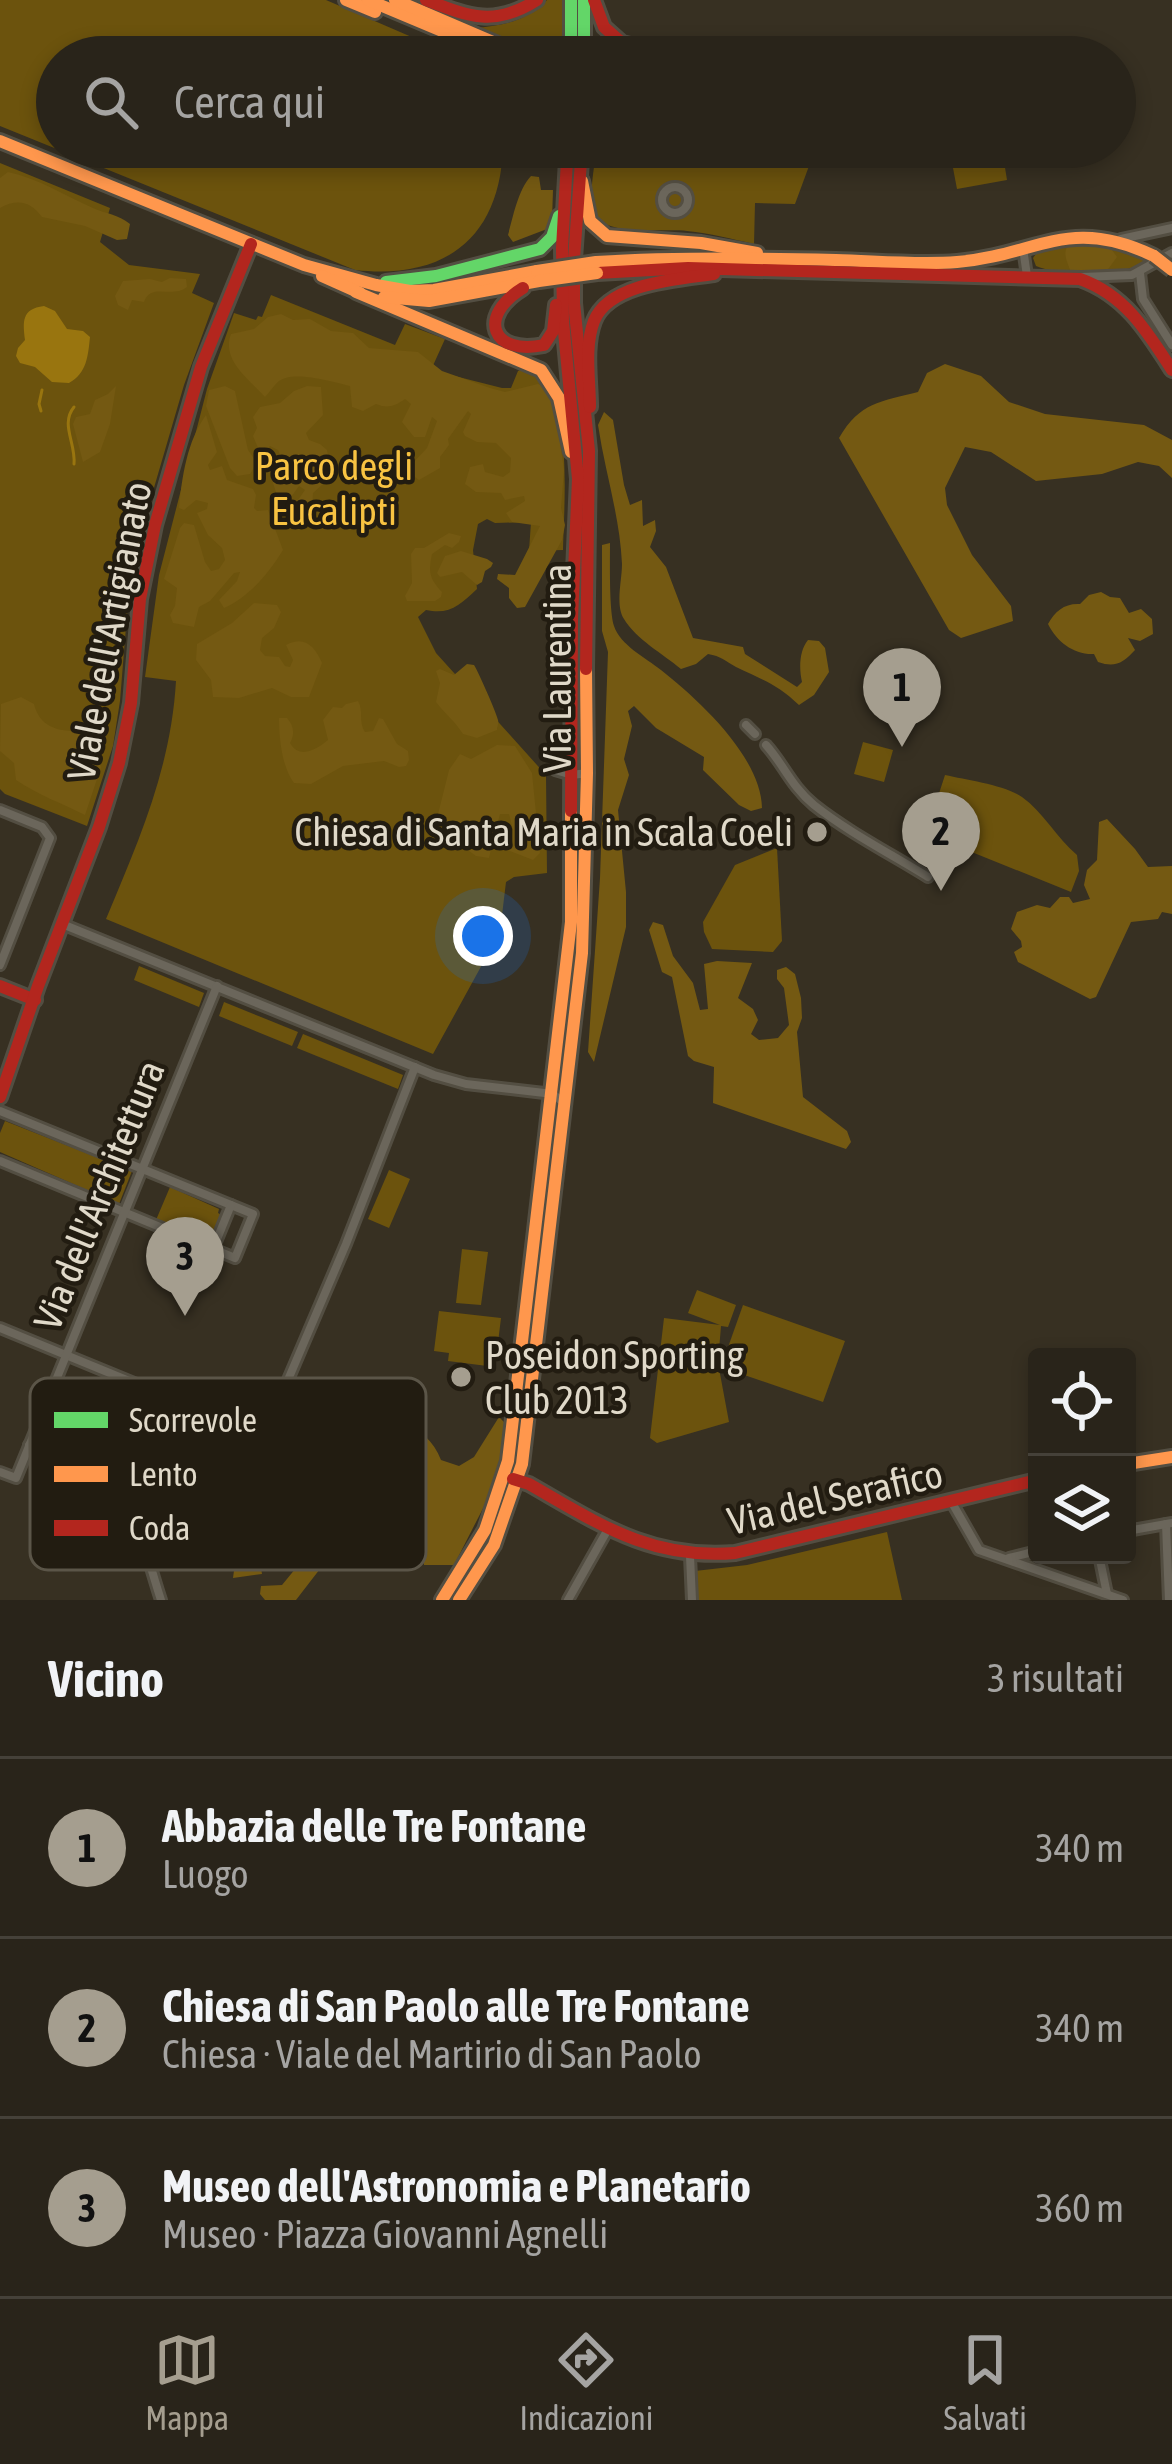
<!DOCTYPE html>
<html lang="it">
<head>
<meta charset="utf-8">
<style>
	body { margin:0; font-family:"Asap Condensed",sans-serif; background:#353027; color:#f1f3f6 }
	.controls { position:absolute; right:36px; bottom:36px; display:grid; overflow:hidden; border-radius:12px; box-shadow:0 6px 18px #0003 }
	.controls button { width:108px; height:108px; display:grid; place-items:center; padding:0; border:0; border-bottom:3px solid #454139; background:#29241a; color:#f1f3f6; font:60px sans-serif }
	.you { position:absolute; left:483px; top:936px; width:42px; height:42px; margin:-30px; border:9px solid #fff; border-radius:50%; background:#1a73e8; box-shadow:0 0 0 18px #1a73e833 }
	.badge { display:grid; place-items:center; width:78px; height:78px; border-radius:50%; background:#a59e8f; color:#111; font-size:39px; font-weight:700 }
	.pin { position:absolute; translate:-50% -99px; filter:drop-shadow(0 3px 6px #0008) }
	.pin::after { content:''; position:absolute; top:63px; width:42px; height:36px; background:inherit; clip-path:polygon(0 0,100% 0,50% 100%) }
	.list { margin:0; padding:0; list-style:none }
	h2 { display:flex; justify-content:space-between; align-items:center; height:156px; margin:0; padding:0 48px; font-size:51px }
	h2 small { font-size:39px; font-weight:400; color:#a5a4a2 }
	.list li { display:grid; grid-template-columns:78px 1fr auto; gap:36px; align-items:center; box-sizing:border-box; height:180px; padding:0 48px; border-top:3px solid #454139 }
	.list b { display:block; font-size:45px; white-space:nowrap }
	.list p { margin:0; font-size:39px; white-space:nowrap; color:#a5a4a2 }
	.list em { font-size:39px; font-style:normal; color:#a5a4a2 }
	.icon { flex:none; width:66px; height:66px; fill:none; stroke:currentColor; stroke-width:2; stroke-linecap:round; stroke-linejoin:round }
	.map { position:relative; flex:none; width:1172px; height:1600px; overflow:hidden }
	.search { position:absolute; background:#29241a; box-shadow:0 6px 18px #0003; left:36px; right:36px; top:36px; height:132px; display:flex; align-items:center; gap:30px; box-sizing:border-box; padding:0 42px; border-radius:66px; color:#a5a4a2; font-size:45px }
	.sheet { height:696px; background:#29241a }
	nav { display:flex; justify-content:space-around; align-items:center; box-sizing:border-box; height:168px; border-top:3px solid #454139; background:#29241a; font-size:33px; color:#a5a4a2 }
	nav a { display:grid; justify-items:center; gap:6px }
	nav .on { color:#a59e8f }
	.map>svg:first-child { display:block }
	.green { fill:#6c530d }
	.forest { fill:#745912 }
	.water { fill:#99750f }
	.lines { fill:none; stroke-linecap:round; stroke-linejoin:round }
	.stream { stroke:#99750f; stroke-width:3 }
	.street-casing { stroke:#534e42; stroke-width:14 }
	.fast-casing { stroke:#534e42; stroke-width:18 }
	.slow-casing { stroke:#534e42; stroke-width:18 }
	.jam-casing { stroke:#534e42; stroke-width:18 }
	.street { stroke:#6b665b; stroke-width:8 }
	.fast { stroke:#63d668; stroke-width:12 }
	.slow { stroke:#ff974d; stroke-width:12 }
	.jam { stroke:#b3261e; stroke-width:12 }
	.slow-bridge-casing { stroke:#534e42; stroke-width:18; stroke-linecap:butt }
	.slow-bridge { stroke:#ff974d; stroke-width:12 }
	.poi-dot { fill:#a59e8f; stroke:#221c11; stroke-width:4.5 }
	.labels { text-anchor:middle; stroke-width:9; stroke-linejoin:round; paint-order:stroke }
	.park-label { font-size:39px; fill:#f8c342; stroke:#221c11 }
	.street-label { font-size:39px; fill:#e0d9c9; stroke:#221c11 }
	.poi-label { font-size:39px; fill:#e0d9c9; stroke:#221c11; text-anchor:end }
	.key { fill:#221c11; stroke:#5b5548; stroke-width:3 }
	.key-label { font-size:33px; fill:#e0d9c9 }
</style>
</head>
<body>
<div class="map">
<svg width="1172" height="1600" viewBox="0 0 1172 1600">
	<rect width="100%" height="100%" fill="#373022"/>
	<g class="green">
		<path d="M 0,0 L 326,0 L 458,57 L 57,57 L 57,147 L 503,147 C 500,239 444,280 355,270 L 0,126 Z"/>
		<path d="M 547,0 L 565,0 L 565,57 L 544,57 L 476,28 C 504,25 527,21 547,0 Z"/>
		<path d="M 597,147 L 662,147 L 660,160 C 695,166 780,177 804,147 L 816,147 L 795,204 L 755,203 L 754,244 C 732,239 710,233 687,231 C 665,228 608,237 595,215 C 587,201 595,163 597,147 Z"/>
		<polygon points="949,147 1005,147 1002,149 1007,180 957,189"/>
		<polygon points="0,163 110,208 100,242 129,265 200,274 192,293 214,303 184,385 144,522 128,602 120,701 113,746 87,826 5,794 0,789"/>
		<path d="M 1059,243 L 1107,243 L 1149,262 C 1121,275 1064,278 1036,266 L 1033,258 L 1038,251 Z"/>
		<path d="M 271,295 L 395,345 L 405,324 L 445,339 L 431,370 L 502,388 L 511,388 L 518,371 L 524,368 C 532,373 542,377 547,386 C 571,422 564,507 563,550 L 529,551 L 531,522 L 495,523 L 487,519 L 478,524 L 473,550 L 477,589 C 460,605 450,615 426,610 L 418,617 L 436,653 L 546,775 L 547,873 L 514,877 L 506,882 L 500,932 L 433,1054 L 106,919 C 139,840 171,768 176,681 L 145,677 L 159,575 L 207,389 L 234,313 L 256,320 L 258,316 L 262,317 Z"/>
		<polygon points="863,742 893,750 884,782 854,774"/>
		<path d="M 945,775 C 967,780 1005,785 1022,797 C 1043,812 1057,838 1077,855 L 1079,871 L 1071,892 L 932,836 L 929,824 Z"/>
		<polygon points="777,848 782,941 773,952 712,949 704,932 703,922 735,865"/>
		<polygon points="139,966 204,993 199,1007 134,980"/>
		<polygon points="224,1002 298,1032 292,1046 219,1016"/>
		<polygon points="303,1034 403,1075 398,1089 297,1048"/>
		<polygon points="5,1121 132,1171 119,1204 0,1152 0,1133"/>
		<polygon points="389,1170 410,1179 389,1228 368,1219"/>
		<polygon points="170,1187 219,1209 218,1213 223,1216 213,1239 208,1237 205,1242 156,1220"/>
		<polygon points="462,1249 488,1252 481,1305 456,1303"/>
		<polygon points="697,1290 736,1305 728,1327 721,1326 718,1363 729,1422 657,1443 650,1438 664,1318 720,1325 688,1313"/>
		<polygon points="743,1305 845,1341 823,1402 721,1367"/>
		<polygon points="439,1311 501,1318 495,1367 448,1361 449,1353 434,1351"/>
		<path d="M 352,1402 C 409,1405 410,1420 434,1466 L 390,1533 L 352,1551 C 333,1545 308,1533 298,1514 C 280,1480 292,1431 325,1412 C 332,1407 343,1405 352,1402 Z"/>
		<polygon points="887,1532 902,1600 696,1600 695,1571 747,1565"/>
	</g>
	<g class="forest">
		<path d="M 8,172 C 37,178 66,196 93,208 C 106,214 118,214 130,224 L 127,239 L 117,240 L 85,226 L 42,217 C 31,202 18,198 0,208 L 0,178 Z"/>
		<path d="M 531,176 L 539,177 L 541,190 L 553,190 L 552,220 L 547,229 L 513,242 L 508,235 C 513,217 518,190 531,176 Z"/>
		<path d="M 1072,241 L 1107,243 L 1117,257 L 1106,272 L 1071,272 C 1066,259 1061,251 1072,241 Z"/>
		<path d="M 170,278 L 186,279 L 187,287 C 172,299 151,282 144,302 L 132,300 L 128,310 L 118,305 L 115,296 L 123,281 L 150,279 L 162,282 Z"/>
		<path d="M 281,314 L 293,320 L 310,319 L 331,331 L 353,333 L 369,348 L 418,352 L 442,371 L 490,388 L 505,392 L 538,384 L 546,388 L 556,414 L 564,470 L 561,508 L 565,525 L 562,540 L 525,607 L 517,608 L 509,598 L 509,588 L 497,579 L 498,574 L 515,575 L 540,526 L 512,522 L 506,513 L 525,501 L 524,496 L 505,500 L 501,493 L 476,492 L 465,484 L 470,467 L 483,464 L 485,472 L 503,477 L 510,472 L 511,458 L 496,443 L 477,442 L 465,436 L 463,432 L 471,414 L 468,411 L 448,439 L 449,445 L 440,457 L 440,468 L 419,480 L 409,473 L 410,466 L 427,448 L 437,421 L 432,417 L 425,437 L 414,437 L 402,422 L 411,404 L 405,399 C 395,406 388,409 376,404 L 363,411 L 352,407 L 350,386 C 333,382 294,370 279,381 C 274,385 270,392 265,397 C 249,379 221,360 231,334 L 254,329 L 268,317 Z"/>
		<path d="M 945,364 L 981,376 L 1009,402 L 1045,414 L 1144,425 L 1172,440 L 1172,478 L 1159,466 L 1138,462 L 1102,474 L 1036,481 L 991,452 L 965,447 L 945,488 L 947,505 L 972,555 L 1011,606 L 1013,621 L 961,638 L 949,630 L 839,438 C 860,402 880,402 918,392 L 927,373 Z"/>
		<polygon points="116,386 110,424 100,452 83,462 73,424 76,417 90,414 95,400 108,394"/>
		<polygon points="225,386 235,391 248,450 257,463 250,474 237,476 230,468 206,406 209,390"/>
		<polygon points="307,386 321,387 323,415 306,433 309,440 320,444 327,450 328,455 321,470 323,484 313,493 312,513 301,529 294,529 291,510 305,490 299,486 289,500 284,501 277,495 267,465 278,460 280,455 278,450 270,446 264,453 258,448 253,436 257,428 253,417 260,407 280,403 294,391"/>
		<path d="M 604,412 L 613,420 L 624,485 L 630,505 L 642,500 L 643,526 L 655,520 L 656,531 L 650,547 L 666,567 L 693,638 L 743,647 L 745,654 L 797,687 L 802,682 C 799,669 799,651 808,640 L 819,641 L 825,648 L 829,672 L 814,695 L 799,705 C 777,684 763,680 736,667 C 725,661 721,656 708,654 L 696,664 L 681,669 C 663,654 636,639 624,619 C 615,605 622,581 622,564 C 620,517 605,472 598,425 Z"/>
		<path d="M 206,415 L 217,452 L 208,465 L 210,470 L 222,466 L 227,480 L 253,489 L 256,495 L 254,508 L 257,511 L 268,510 L 283,550 C 269,573 249,597 224,608 L 219,600 L 237,581 L 240,572 L 234,573 L 210,601 L 199,607 L 194,627 L 173,623 L 170,615 L 175,606 L 177,588 L 164,579 L 180,528 L 184,523 L 194,525 L 205,562 L 211,571 L 219,569 L 225,560 L 222,548 L 208,535 L 197,513 L 207,509 L 208,503 L 196,500 L 184,510 L 179,508 C 182,477 187,441 206,415 Z"/>
		<path d="M 449,533 L 461,536 L 459,542 L 452,548 L 445,545 L 432,554 C 428,573 430,579 442,592 L 441,597 L 435,601 L 407,601 L 405,596 L 412,583 L 411,554 L 415,548 L 424,548 Z"/>
		<path d="M 610,543 C 610,561 609,611 614,626 C 620,645 646,658 661,670 C 699,700 761,757 762,808 L 751,811 L 739,805 L 703,770 L 704,757 L 656,728 L 634,706 L 628,711 L 632,726 L 624,759 L 629,775 L 618,810 L 626,892 L 626,927 L 594,1062 L 588,1052 L 600,878 L 608,652 L 602,631 L 602,545 Z"/>
		<polygon points="461,551 487,559 493,563 491,567 485,571 482,582 477,585 462,572 440,577 437,573 445,556"/>
		<path d="M 1101,592 L 1110,597 L 1120,598 L 1129,613 L 1141,609 L 1152,619 L 1153,634 L 1140,641 L 1128,638 L 1135,650 C 1123,663 1115,668 1098,662 L 1094,654 C 1074,655 1057,642 1048,624 C 1055,611 1065,603 1080,604 L 1089,595 Z"/>
		<path d="M 254,603 L 277,605 L 281,612 L 274,628 L 262,638 L 260,650 L 265,656 L 279,657 L 285,666 L 290,667 L 293,660 L 286,645 C 305,635 315,647 322,663 L 309,697 L 291,697 L 272,688 L 239,698 L 213,697 L 211,680 L 196,660 L 197,644 L 232,623 Z"/>
		<path d="M 467,664 L 474,665 C 478,671 497,714 498,720 C 499,723 497,727 497,730 L 477,738 L 463,734 C 455,721 445,714 436,702 L 440,683 L 436,671 L 440,669 L 454,675 Z"/>
		<path d="M 21,697 L 34,704 C 40,729 61,732 84,731 L 101,767 L 85,815 C 61,803 38,795 16,780 L 14,763 L 0,751 L 1,704 Z"/>
		<path d="M 358,701 C 364,711 358,722 365,732 L 373,731 L 379,718 L 383,719 L 397,744 L 408,751 L 409,760 L 406,766 L 399,767 L 384,761 L 343,766 L 311,784 L 294,783 C 282,767 279,739 279,718 L 287,718 C 294,726 295,734 290,743 C 300,760 317,749 328,740 L 323,720 L 333,707 L 342,708 L 346,704 Z"/>
		<polygon points="497,745 515,746 532,773 540,853 533,860 497,846 499,839 513,830 509,814 500,814 489,858 476,856 444,833 438,814 449,770 460,754 471,759"/>
		<polygon points="1107,819 1135,849 1148,867 1172,866 1172,914 1162,912 1158,919 1131,922 1096,997 1090,999 1018,962 1014,952 1022,947 1021,941 1011,929 1017,912 1037,905 1050,908 1060,897 1069,897 1073,903 1090,899 1084,885 1087,870 1097,860 1099,822"/>
		<polygon points="653,922 663,925 673,956 693,983 700,1010 708,1009 704,964 717,961 752,963 738,998 753,1009 758,1020 751,1034 759,1040 778,1038 789,1025 784,988 777,979 777,970 786,967 795,974 801,998 802,1018 797,1032 803,1097 847,1131 851,1142 846,1149 713,1103 714,1067 694,1061 688,1056 672,977 662,972 649,930"/>
		<path d="M 499,1417 L 506,1424 L 496,1483 L 454,1565 L 424,1565 L 423,1540 L 409,1532 L 390,1533 L 377,1549 L 366,1550 L 345,1539 L 359,1522 L 381,1517 L 408,1503 L 415,1486 L 414,1470 L 388,1438 L 391,1422 L 403,1418 C 419,1430 434,1441 441,1460 L 459,1466 L 474,1457 Z"/>
		<path d="M 264,1444 L 292,1457 C 291,1472 287,1496 293,1510 C 300,1524 318,1536 326,1551 L 323,1565 L 296,1600 L 265,1600 L 260,1594 L 261,1586 L 282,1585 L 305,1557 L 284,1541 L 260,1562 L 262,1574 L 233,1578 L 235,1563 L 242,1550 L 229,1532 L 235,1532 L 256,1541 L 268,1535 L 274,1525 L 271,1506 C 256,1507 241,1510 230,1498 C 242,1491 253,1496 266,1489 L 274,1465 L 262,1454 Z"/>
	</g>
	<path class="water" d="M 44,306 L 55,311 L 67,329 L 83,331 L 90,337 C 88,356 87,373 69,383 L 52,382 L 35,367 L 20,363 L 16,356 L 18,348 L 25,340 C 23,322 21,309 44,306 Z"/>
	<g class="lines">
		<g class="stream">
			<polyline points="41,411 39,404 42,390"/>
			<path d="M 74,464 C 76,443 60,424 74,407"/>
		</g>
		<defs>
			<g id="street">
				<circle cx="675" cy="200" r="13"/>
				<polyline points="1121,239 1172,228"/>
				<polyline points="1023,248 1027,276"/>
				<polyline points="1140,273 1143,299 1172,345"/>
				<polyline points="1082,277 1132,275 1172,253"/>
				<polyline points="746,725 755,734"/>
				<path d="M 766,745 C 784,765 791,786 814,805 C 848,832 891,854 928,877"/>
				<polyline points="555,770 572,775 587,773"/>
				<polyline points="0,810 42,827 50,838 0,965"/>
				<polyline points="62,924 434,1075 466,1084 553,1094 565,1104"/>
				<polyline points="0,1111 253,1214 235,1258 0,1161"/>
				<polyline points="213,1249 231,1205"/>
				<polyline points="0,1328 285,1445"/>
				<polyline points="264,1436 346,1244 415,1067"/>
				<path d="M 29,1445 C 53,1455 99,1466 117,1484 C 134,1501 152,1574 161,1600"/>
				<polyline points="0,1472 16,1478 217,986"/>
				<polyline points="951,1501 979,1550 1123,1600"/>
				<polyline points="1166,1524 1169,1600"/>
				<polyline points="1127,1531 1172,1523"/>
				<polyline points="1099,1555 1107,1594"/>
				<polyline points="690,1556 692,1600"/>
				<polyline points="1009,1558 1037,1551"/>
				<path d="M 338,1562 C 260,1528 255,1424 338,1397 C 359,1391 381,1397 403,1399"/>
				<polyline points="568,1600 608,1529"/>
			</g>
			<g id="fast">
				<polyline points="571,0 571,57"/>
				<polyline points="584,0 584,57"/>
				<polyline points="451,44 479,57"/>
				<polyline points="386,282 436,276 540,249 552,237 559,216"/>
			</g>
			<g id="slow">
				<polyline points="346,0 375,12"/>
				<polyline points="368,0 504,57"/>
				<polyline points="395,0 528,57"/>
				<polyline points="0,141 304,265 376,285 410,291 434,290 537,271"/>
				<polyline points="702,147 756,151 779,147"/>
				<polyline points="582,181 590,221 607,236 701,243 757,253"/>
				<path d="M 596,262 C 676,257 756,258 836,260 C 876,261 917,265 957,262 C 1038,255 1069,215 1154,256"/>
				<polyline points="322,276 360,293"/>
				<polyline points="356,292 541,370 559,398 571,452"/>
				<polyline points="384,297 429,301 539,281"/>
				<polyline points="1127,1464 1172,1457"/>
				<polyline points="442,1600 485,1530 508,1461 571,922 571,811"/>
				<polyline points="459,1600 494,1545 522,1464 582,953 587,773 586,669"/>
			</g>
			<g id="jam">
				<path d="M 426,0 C 470,17 495,27 537,0"/>
				<polyline points="594,0 604,27 622,43 646,49 761,49 785,57"/>
				<polyline points="564,147 567,166"/>
				<polyline points="582,147 574,259 574,303 589,451 586,669"/>
				<polyline points="567,160 562,248 563,321 578,479 572,619 571,811"/>
				<path d="M 597,273 L 688,268 L 1080,279 C 1125,295 1147,331 1172,370"/>
				<path d="M 523,288 C 477,316 491,356 544,345 L 553,331 L 556,305"/>
				<path d="M 590,407 C 590,380 584,347 594,321 C 609,283 679,279 714,274"/>
				<polyline points="0,986 35,1000"/>
				<polyline points="0,1097 38,986 99,827 119,763 131,703 140,599 155,525 201,367 251,244"/>
				<path d="M 513,1479 L 529,1484 C 599,1524 651,1560 735,1553 L 1037,1480"/>
			</g>
		</defs>
		<use href="#street" class="street-casing"/>
		<use href="#fast" class="fast-casing"/>
		<use href="#slow" class="slow-casing"/>
		<use href="#jam" class="jam-casing"/>
		<use href="#street" class="street"/>
		<use href="#fast" class="fast"/>
		<use href="#slow" class="slow"/>
		<use href="#jam" class="jam"/>
		<defs>
			<g id="slow-bridge">
				<polyline points="1154,256 1172,270"/>
				<polyline points="537,271 596,262"/>
				<polyline points="539,281 597,273"/>
			</g>
		</defs>
		<use href="#slow-bridge" class="slow-bridge-casing"/>
		<use href="#slow-bridge" class="slow-bridge"/>
	</g>
	<g class="poi-dot">
		<circle cx="817" cy="832" r="12"/>
		<circle cx="461" cy="1377" r="12"/>
	</g>
	<g class="labels">
		<g class="park-label">
			<text x="334" y="480">Parco degli<tspan x="334" dy="45">Eucalipti</tspan></text>
		</g>
		<g class="street-label">
			<text transform="translate(109 631) rotate(-79)" y="14">Viale dell'Artigianato</text>
			<text transform="translate(557 668) rotate(-90)" y="14">Via Laurentina</text>
			<text transform="translate(99 1195) rotate(-68)" y="14">Via dell'Architettura</text>
			<text transform="translate(835 1497) rotate(-13)" y="14">Via del Serafico</text>
		</g>
		<g class="poi-label">
			<text x="793" y="846">Chiesa di Santa Maria in Scala Coeli</text>
			<text x="485" y="1369" text-anchor="start">Poseidon Sporting<tspan x="485" dy="45">Club 2013</tspan></text>
		</g>
	</g>
	<rect x="30" y="1378" width="396" height="192" rx="18" class="key"/>
	<rect x="54" y="1412" width="54" height="16" fill="#63d668"/>
	<rect x="54" y="1466" width="54" height="16" fill="#ff974d"/>
	<rect x="54" y="1520" width="54" height="16" fill="#b3261e"/>
	<g class="key-label">
		<text x="129" y="1432">Scorrevole</text>
		<text x="129" y="1486">Lento</text>
		<text x="129" y="1540">Coda</text>
	</g>
</svg>
<div class="controls">
<button><svg class="icon" aria-label="locate" viewBox="0 0 24 24"><circle cx="12" cy="12" r="6"/><path d="M12 2v4M12 18v4M2 12h4M18 12h4"/></svg></button>
<button><svg class="icon" aria-label="layers" viewBox="0 0 24 24"><path d="M12 4l9 5-9 5-9-5zM3 14l9 5 9-5"/></svg></button>
</div>
<div class="you"></div>
<div class="pin badge" style="left:902px;top:747px">1</div>
<div class="pin badge" style="left:941px;top:891px">2</div>
<div class="pin badge" style="left:185px;top:1316px">3</div>
<div class="search"><svg class="icon" aria-label="search" viewBox="0 0 24 24"><circle cx="10" cy="10" r="6"/><path d="M15 15l6 6"/></svg>Cerca qui</div>
</div>
<section class="sheet">
<h2>Vicino<small>3 risultati</small></h2>
<ul class="list">
<li><span class="badge">1</span><div><b>Abbazia delle Tre Fontane</b><p>Luogo</p></div><em>340 m</em></li>
<li><span class="badge">2</span><div><b>Chiesa di San Paolo alle Tre Fontane</b><p>Chiesa · Viale del Martirio di San Paolo</p></div><em>340 m</em></li>
<li><span class="badge">3</span><div><b>Museo dell'Astronomia e Planetario</b><p>Museo · Piazza Giovanni Agnelli</p></div><em>360 m</em></li>
</ul>
</section>
<nav>
<a class="on"><svg class="icon" aria-label="map" viewBox="0 0 24 24"><path d="M3 6l6-2 6 2 6-2v14l-6 2-6-2-6 2zM9 4v14M15 6v14"/></svg>Mappa</a>
<a><svg class="icon" aria-label="directions" viewBox="0 0 24 24"><path d="M12 3l9 9-9 9-9-9zM9 14v-3h6M13 9l2 2-2 2"/></svg>Indicazioni</a>
<a><svg class="icon" aria-label="saved" viewBox="0 0 24 24"><path d="M7 4h10v16l-5-4-5 4z"/></svg>Salvati</a>
</nav>
</body>
</html>
